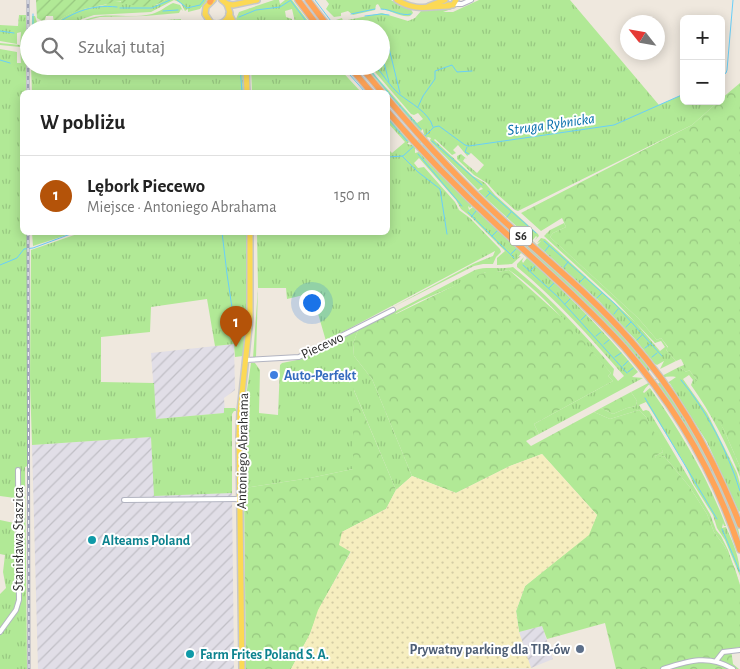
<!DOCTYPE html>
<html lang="pl">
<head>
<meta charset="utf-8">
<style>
	body { margin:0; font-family:"Alegreya Sans",sans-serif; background:#f6f6f6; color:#222 }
	.controls { position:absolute; right:15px; top:15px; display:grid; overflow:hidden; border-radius:8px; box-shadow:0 2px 12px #0003 }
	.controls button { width:45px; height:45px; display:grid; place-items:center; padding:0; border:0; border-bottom:1px solid #e0e0e0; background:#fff; color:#222; font:25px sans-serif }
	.compass { position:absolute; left:620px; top:15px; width:45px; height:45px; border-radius:50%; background:#fff; box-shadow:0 2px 12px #0003; rotate:301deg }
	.you { position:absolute; left:311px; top:302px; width:18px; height:18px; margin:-12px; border:4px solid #fff; border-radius:50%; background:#1a73e8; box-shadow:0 0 0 8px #1a73e833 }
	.badge { display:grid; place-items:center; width:32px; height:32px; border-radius:50%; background:#b45309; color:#fff; font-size:16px; font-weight:700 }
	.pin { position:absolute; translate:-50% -41px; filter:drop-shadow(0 1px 2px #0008) }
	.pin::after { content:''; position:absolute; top:26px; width:18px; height:15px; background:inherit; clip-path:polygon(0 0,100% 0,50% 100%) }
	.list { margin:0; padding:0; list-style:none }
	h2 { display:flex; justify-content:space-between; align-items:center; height:65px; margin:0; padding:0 20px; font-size:21px }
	h2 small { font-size:16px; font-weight:400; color:#767676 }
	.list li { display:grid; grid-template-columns:32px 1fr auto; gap:15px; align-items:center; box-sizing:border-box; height:80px; padding:0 20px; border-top:1px solid #e0e0e0 }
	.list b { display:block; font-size:19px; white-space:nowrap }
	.list p { margin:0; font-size:16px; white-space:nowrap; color:#767676 }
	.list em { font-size:16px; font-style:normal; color:#767676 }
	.icon { flex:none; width:28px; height:28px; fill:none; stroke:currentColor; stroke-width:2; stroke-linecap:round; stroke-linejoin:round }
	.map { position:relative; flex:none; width:740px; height:669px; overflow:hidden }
	.search { position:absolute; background:#fff; box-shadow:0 2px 12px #0003; left:20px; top:20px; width:370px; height:55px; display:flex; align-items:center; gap:12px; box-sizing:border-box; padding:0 18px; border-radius:28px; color:#767676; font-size:19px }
	.panel { position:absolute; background:#fff; box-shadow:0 2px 12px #0003; left:20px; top:90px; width:370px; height:145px; border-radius:8px }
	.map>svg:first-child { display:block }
	.industrial { fill:url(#industrial-furrows) }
	.grass { fill:url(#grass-tufts) }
	.forest { fill:url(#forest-crowns) }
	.sand { fill:url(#sand-dots) }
	.garden { fill:url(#garden-furrows) }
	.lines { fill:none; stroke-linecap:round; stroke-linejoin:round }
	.stream { stroke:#69cff9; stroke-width:1 }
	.minor-casing { stroke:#b2b4c1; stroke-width:6 }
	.major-casing { stroke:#c8c8c8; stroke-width:8 }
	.highway-casing { stroke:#c8c8c8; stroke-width:8 }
	.minor { stroke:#fff; stroke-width:4 }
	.major { stroke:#fcd955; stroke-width:5 }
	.highway { stroke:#ffa458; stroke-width:5.5 }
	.rail-casing { stroke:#9fa3b8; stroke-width:3 }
	.rail { stroke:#fff; stroke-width:1; stroke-dasharray:4; stroke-linecap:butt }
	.shop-dot { fill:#3f7fe0; stroke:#fff; stroke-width:2 }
	.culture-dot { fill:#0f9aa8; stroke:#fff; stroke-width:2 }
	.service-dot { fill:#5c6f8a; stroke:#fff; stroke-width:2 }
	.labels { text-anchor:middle; stroke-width:4; stroke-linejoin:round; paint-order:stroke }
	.shield { fill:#fff; stroke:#6b6b6b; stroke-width:1 }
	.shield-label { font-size:12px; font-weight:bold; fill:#2c2c2c }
	.street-label { font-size:14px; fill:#2c2c2c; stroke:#fff }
	.shop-label { font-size:14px; font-weight:bold; fill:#366cbe; stroke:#fff; text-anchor:start }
	.culture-label { font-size:14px; font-weight:bold; fill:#0d838f; stroke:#fff; text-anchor:start }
	.service-label { font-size:14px; font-weight:bold; fill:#4e5e75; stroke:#fff; text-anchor:end }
	.water-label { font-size:15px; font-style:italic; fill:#026daa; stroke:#fff }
</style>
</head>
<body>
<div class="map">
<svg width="740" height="669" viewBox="0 0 740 669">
	<defs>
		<pattern id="industrial-furrows" width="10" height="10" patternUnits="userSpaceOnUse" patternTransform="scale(1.25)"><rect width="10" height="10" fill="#e1dee7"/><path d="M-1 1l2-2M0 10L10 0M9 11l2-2" fill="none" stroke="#c1bfc6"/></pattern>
		<pattern id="grass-tufts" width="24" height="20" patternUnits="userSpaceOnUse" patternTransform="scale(1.25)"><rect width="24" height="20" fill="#b1e996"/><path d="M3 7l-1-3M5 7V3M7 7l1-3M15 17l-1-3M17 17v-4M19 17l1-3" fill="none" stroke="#98c881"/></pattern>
		<pattern id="forest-crowns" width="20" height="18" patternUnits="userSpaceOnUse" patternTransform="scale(1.25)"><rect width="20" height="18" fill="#b1e996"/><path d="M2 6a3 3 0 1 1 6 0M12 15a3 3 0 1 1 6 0" fill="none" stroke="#98c881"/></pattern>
		<pattern id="sand-dots" width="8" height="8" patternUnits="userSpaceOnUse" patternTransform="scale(1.25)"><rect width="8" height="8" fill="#f6eebf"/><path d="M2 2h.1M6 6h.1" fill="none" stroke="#d3cca4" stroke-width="1.8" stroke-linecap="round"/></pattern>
		<pattern id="garden-furrows" width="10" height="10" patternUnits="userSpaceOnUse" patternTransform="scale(1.25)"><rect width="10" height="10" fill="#b1e996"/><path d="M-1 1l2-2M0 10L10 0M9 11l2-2" fill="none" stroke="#98c881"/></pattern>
	</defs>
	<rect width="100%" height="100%" fill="#efe8de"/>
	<g class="industrial">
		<polygon points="234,344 235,390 224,398 225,413 156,419 151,353"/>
		<polygon points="151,437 155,495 232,493 234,669 38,669 32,445"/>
		<polygon points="542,626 553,659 531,668 519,632"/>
	</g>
	<g class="grass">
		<polygon points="165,0 207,0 200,9 188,12 188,9 185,11 181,3 174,0 151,12 94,15 82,19 66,29 32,29 32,16 35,16 37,22 42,24 54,24 65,16 77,10 105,5 114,1 157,5"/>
		<polygon points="274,0 279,0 280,4 285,0 292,0 314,29 304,29 296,26 292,9 285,11 286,17 292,19 291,25 276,24 265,29 241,29 236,19 239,12"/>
		<path d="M 326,0 L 391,0 L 401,6 L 411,9 L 413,13 L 410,16 C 401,18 391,10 381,9 L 378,4 L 376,5 L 375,10 L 353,15 L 348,11 L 341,13 L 341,16 L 334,17 L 326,9 L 329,4 Z"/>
		<polygon points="479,0 570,0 659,105 684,94 684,101 719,101 692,125 518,211 515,210 497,194 487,183 474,175 457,159 457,156 461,154 467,159 465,158 463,161 477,173 484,165 471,153 467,156 468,157 458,145 453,150 456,153 452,155 435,139 434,140 473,176 485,183 495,195 538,234 539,236 535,240 537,237 536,236 532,241 537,245 541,241 537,243 541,238 545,239 635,322 660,351 665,347 661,341 655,343 615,301 544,236 550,230 564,223 566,227 553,233 550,237 638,318 657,340 661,338 668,348 666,350 676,361 660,369 664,361 657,365 655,364 635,339 598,300 491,203 478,191 483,189 481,187 478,190 431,142 430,140 431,138 428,137 415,148 415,153 419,152 472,206 470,208 468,206 469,210 473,207 527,257 521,253 518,257 521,256 512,264 497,265 497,258 505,251 471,217 461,209 456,200 419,158 414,163 418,168 424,167 455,202 459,210 470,218 500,249 501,252 496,257 493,264 483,264 474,266 391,308 473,264 493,256 495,251 326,341 312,293 287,299 286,288 258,288 256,358 253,358 258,288 257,233 388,232 388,157 392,157 388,156 388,149 392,153 405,142 388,123 388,117 408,140 409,142 407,144 413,145 424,134 423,129 421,131 419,130 365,66 367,66 417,123 423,119 418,113 414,115 411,114 370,66 381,66 381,29 340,29 336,20 342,18 343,21 382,13 408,21 415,18 421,11 457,7 443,12 453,12"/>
		<path d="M 173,3 L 180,5 L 183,11 L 181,9 L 179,13 L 145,16 L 100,17 L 88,20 L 72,29 L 69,29 C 100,6 120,21 152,14 C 160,12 166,6 173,3 Z"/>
		<polygon points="19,15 26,15 26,92 22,92 22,232 27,233 30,465 25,467 27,669 0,669 0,635 15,614 0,632 0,594 6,588 3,572 5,555 0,554 0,520 14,523 18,589 17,477 15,498 0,496 0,49 17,52 17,63 21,63 20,47 0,45 0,43 20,45 21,32 17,33 17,44 0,41 0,25 18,26"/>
		<path d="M 181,19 L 181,22 L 184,21 L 189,29 L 80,29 C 99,18 116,22 137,21 C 152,21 166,20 181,19 Z"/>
		<polygon points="31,66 225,66 228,68 228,73 230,73 232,68 244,66 245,92 32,92"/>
		<polygon points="251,66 327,66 328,68 337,66 361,92 252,92"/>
		<polygon points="424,144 495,216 599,311 626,339 651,369 647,372 589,307 479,204 422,146"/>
		<polygon points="32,233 32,232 73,233 33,246"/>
		<polygon points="80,233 246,233 246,324 243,356 235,357 234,344 215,346 207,299 151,307 150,332 101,337 101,382 154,383 156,419 224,413 224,408 235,408 237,411 234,411 232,414 232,493 154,496 151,437 32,445 30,381 31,250"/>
		<path d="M 524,257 L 522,261 L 523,263 L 527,258 C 567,293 604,331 638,372 L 632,377 L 643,378 L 539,434 L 534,424 L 613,381 L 608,376 L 611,373 C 580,339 547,296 509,270 L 497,272 L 486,272 L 420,301 L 395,314 L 394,312 L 475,270 C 488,266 500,270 513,267 C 551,298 582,332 614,369 L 613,375 L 618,381 L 624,376 C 590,337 557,300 517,267 L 517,264 Z"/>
		<polygon points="358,330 353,344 354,356 372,379 412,476 396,490 354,390 353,469 310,478 244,488 244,410 251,363 255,363 260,370 259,413 278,415 280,365 282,363 302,359"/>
		<path d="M 679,367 L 686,372 L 689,370 L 697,380 L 724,430 L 740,467 L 740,477 C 728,446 711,413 691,385 L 693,380 L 689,375 L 683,379 L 707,413 L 737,473 L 740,484 L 740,511 L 739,512 L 707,442 L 669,382 L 676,377 C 663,375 650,380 643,392 L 644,393 L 650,388 C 681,432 707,476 726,526 L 724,526 L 723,523 L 722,528 L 726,527 C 733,543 740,557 740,576 L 725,540 L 717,528 L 713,515 L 694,485 L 684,463 L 646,402 L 639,405 L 643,411 L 646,410 L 649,411 L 710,514 L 716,530 L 721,536 L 728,550 L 740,585 L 725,547 L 714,532 L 707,514 L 689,486 L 664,456 L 656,459 L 655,456 L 663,452 L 646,417 L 639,410 L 610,419 L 594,412 L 601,408 L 613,414 L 627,408 L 636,406 L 637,401 L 631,392 Z"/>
		<path d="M 661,382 C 688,419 710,459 728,502 C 733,515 740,528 740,542 L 728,508 L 706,463 L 657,384 Z"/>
	</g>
	<g class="forest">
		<polygon points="740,83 740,467 724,430 695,383 697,380 689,370 686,372 679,367 684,365 681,359 676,361 666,350 668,347 661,338 657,340 638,318 550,237 553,233 566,227 562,218 541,231 521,213 692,125 719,101 721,101 721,99"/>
		<polygon points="509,270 566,321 611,373 608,376 613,381 534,424 539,434 526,441 531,446 594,412 610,419 639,410 646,417 658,439 663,452 655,456 656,458 664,456 689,486 707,514 714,532 725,547 735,569 740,585 740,647 731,649 733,664 739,669 616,669 605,623 547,639 542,626 519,632 516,611 525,586 588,535 597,515 542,454 510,466 456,493 412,476 372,379 354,356 353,344 358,330 392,310 396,314 470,278 486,272 497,272"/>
		<polygon points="353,388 396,490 386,509 342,532 351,551 320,607 310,634 291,669 246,669 244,488 310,478 353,469"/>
		<polygon points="631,392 637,401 636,406 627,408 613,414 601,408"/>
	</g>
	<polygon class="sand" points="542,454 597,515 589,535 525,586 516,611 519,632 531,668 291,669 310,634 318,610 351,552 339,545 342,532 386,509 396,490 412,476 456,493 510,466"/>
	<path class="garden" d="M 36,0 L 165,0 C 151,10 138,6 121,3 L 121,1 C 114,1 110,4 103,5 C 80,10 74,9 54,24 L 53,16 L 46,16 L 45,20 L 42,21 L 37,18 Z"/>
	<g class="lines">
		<g class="stream">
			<polyline points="177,0 187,8 200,5 204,0"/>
			<polyline points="228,0 232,2 238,1"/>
			<polyline points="315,0 337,29"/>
			<polyline points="291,1 312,29"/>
			<polyline points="120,8 152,8 170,0"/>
			<path d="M 381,9 C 391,9 402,17 411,14"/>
			<polyline points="163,11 178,10"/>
			<polyline points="33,14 33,29"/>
			<polyline points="351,14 375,9"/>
			<polyline points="365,16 381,14 389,15"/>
			<polyline points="239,17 256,10 280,7 291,0"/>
			<polyline points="191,22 201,23 210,29"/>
			<polyline points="222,26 222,29"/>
			<polyline points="117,27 180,23"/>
			<polyline points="274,27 275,29"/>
			<path d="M 49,29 C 71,13 90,4 117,7"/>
			<polyline points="0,31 14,33"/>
			<polyline points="387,40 400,93"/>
			<polyline points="381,51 389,82"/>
			<polyline points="0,60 10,63"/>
			<polyline points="240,66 242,92"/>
			<polyline points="255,66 255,68"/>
			<polyline points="325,66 326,67"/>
			<polyline points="342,66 365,92"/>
			<polyline points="367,66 391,96 421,129"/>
			<path d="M 376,66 C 383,75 390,86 399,94 C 410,103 429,112 433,127"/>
			<polyline points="41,70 42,66"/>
			<polyline points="721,76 726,73 727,70 733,0"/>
			<polyline points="418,107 423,96 435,79 435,71 452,65 457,72 472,71"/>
			<polyline points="388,119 407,141"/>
			<polyline points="425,136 434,127 439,126 465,145 469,146 614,125 684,94"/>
			<polyline points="432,141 482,185"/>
			<polyline points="423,145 425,148"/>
			<polyline points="467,147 465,152 469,154"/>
			<polyline points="418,154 462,206"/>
			<polyline points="402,156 418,172 440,189 447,234"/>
			<polyline points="388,157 403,156 414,146"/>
			<polyline points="488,191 536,233"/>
			<polyline points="486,197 490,193"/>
			<polyline points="468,212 514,258"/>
			<polyline points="472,216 476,211"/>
			<polyline points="507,217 511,212"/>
			<polyline points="222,232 227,274 237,341"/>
			<polyline points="526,234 530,229"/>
			<polyline points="492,236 497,231"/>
			<polyline points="544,241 615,304 662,356"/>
			<polyline points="545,251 549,246"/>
			<polyline points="511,254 516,249"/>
			<polyline points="0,265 17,258 24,249 33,248 76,232"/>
			<polyline points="523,265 558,297 627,373"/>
			<polyline points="564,267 568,262"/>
			<polyline points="530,271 535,266"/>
			<polyline points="580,282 585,277"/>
			<polyline points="549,288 554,283"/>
			<polyline points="597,298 602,293"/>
			<polyline points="565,304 570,299"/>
			<polyline points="614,314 618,309"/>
			<polyline points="581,320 586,315"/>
			<polyline points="626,327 631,322"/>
			<polyline points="596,336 601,332"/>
			<polyline points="637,340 643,334"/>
			<polyline points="604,344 609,340"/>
			<polyline points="645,348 650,344"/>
			<polyline points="615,357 621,353"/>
			<polyline points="652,357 657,353"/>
			<polyline points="623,366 628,361"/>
			<polyline points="628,372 633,368"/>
			<path d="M 681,380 C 707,411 728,452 740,491"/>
			<polyline points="645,398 717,519"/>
			<polyline points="722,529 740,572"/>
		</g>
		<defs>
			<g id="minor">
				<polyline points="454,4 462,4 471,0"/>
				<polyline points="246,360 299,357 393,310"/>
				<polyline points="124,500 240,499"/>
				<polyline points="0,632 16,610 19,600 18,470"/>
				<polyline points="716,661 723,652 740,650"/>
				<path d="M 663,669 C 688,661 709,654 733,669"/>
			</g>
			<g id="major">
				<path d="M 213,0 L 206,7 L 205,14 L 211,23 C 220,26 227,22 230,13 L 227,4 L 222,0"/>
				<path d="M 397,0 C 416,12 429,6 449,6"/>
				<polyline points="227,4 233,5 257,0"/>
				<polyline points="448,5 453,5 456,0"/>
				<polyline points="429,6 445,0"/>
				<polyline points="229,14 237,29"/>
				<polyline points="246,66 247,92"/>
				<polyline points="242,669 239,436 240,412 250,318 250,232"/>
			</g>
			<g id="highway">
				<polyline points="298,0 320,29"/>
				<polyline points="308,0 330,29"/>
				<polyline points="210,2 211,0"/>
				<polyline points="349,66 371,92"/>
				<polyline points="360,66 382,92"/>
				<path d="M 388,99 C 424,142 463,184 505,222 C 548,261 593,297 631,341 C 679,395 714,458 740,525"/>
				<path d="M 388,112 C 422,152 459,190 498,226 C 541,266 585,304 624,347 C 675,406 716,476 740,550"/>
			</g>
		</defs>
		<use href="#minor" class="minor-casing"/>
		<use href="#major" class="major-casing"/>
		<use href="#highway" class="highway-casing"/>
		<use href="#minor" class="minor"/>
		<use href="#major" class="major"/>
		<use href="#highway" class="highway"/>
		<defs>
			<g id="rail">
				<polyline points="28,0 28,92"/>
				<polyline points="28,232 29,669"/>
			</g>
		</defs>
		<use href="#rail" class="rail-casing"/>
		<use href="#rail" class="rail"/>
	</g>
	<circle class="shop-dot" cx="274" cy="375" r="5"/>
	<g class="culture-dot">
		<circle cx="92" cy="540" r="5"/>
		<circle cx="190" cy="654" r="5"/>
	</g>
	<circle class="service-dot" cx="580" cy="649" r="5"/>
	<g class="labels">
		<rect class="shield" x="510" y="226.5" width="22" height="19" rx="4"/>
		<g class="shield-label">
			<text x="521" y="240">S6</text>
		</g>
		<g class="street-label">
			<text transform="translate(322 345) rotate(-25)" y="5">Piecewo</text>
			<text transform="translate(242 451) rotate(-89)" y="5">Antoniego Abrahama</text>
			<text transform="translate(18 539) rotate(-90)" y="5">Stanisława Staszica</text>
		</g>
		<g class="shop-label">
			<text x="284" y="380">Auto-Perfekt</text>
		</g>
		<g class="culture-label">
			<text x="102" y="545">Alteams Poland</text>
			<text x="200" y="659">Farm Frites Poland S. A.</text>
		</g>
		<g class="service-label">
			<text x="570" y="654">Prywatny parking dla TIR-ów</text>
		</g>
		<g class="water-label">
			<text transform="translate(551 124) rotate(-8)" y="5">Struga Rybnicka</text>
		</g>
	</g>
</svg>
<div class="controls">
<button>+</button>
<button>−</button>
</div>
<svg class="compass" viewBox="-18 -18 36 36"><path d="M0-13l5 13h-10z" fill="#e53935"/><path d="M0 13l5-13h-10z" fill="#767676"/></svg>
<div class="you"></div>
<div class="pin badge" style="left:236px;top:347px">1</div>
<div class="search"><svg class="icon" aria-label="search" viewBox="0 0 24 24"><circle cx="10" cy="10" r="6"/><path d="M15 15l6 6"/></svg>Szukaj tutaj</div>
<section class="panel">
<h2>W pobliżu<small></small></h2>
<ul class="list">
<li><span class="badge">1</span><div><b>Lębork Piecewo</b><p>Miejsce · Antoniego Abrahama</p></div><em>150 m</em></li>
</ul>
</section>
</div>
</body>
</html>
